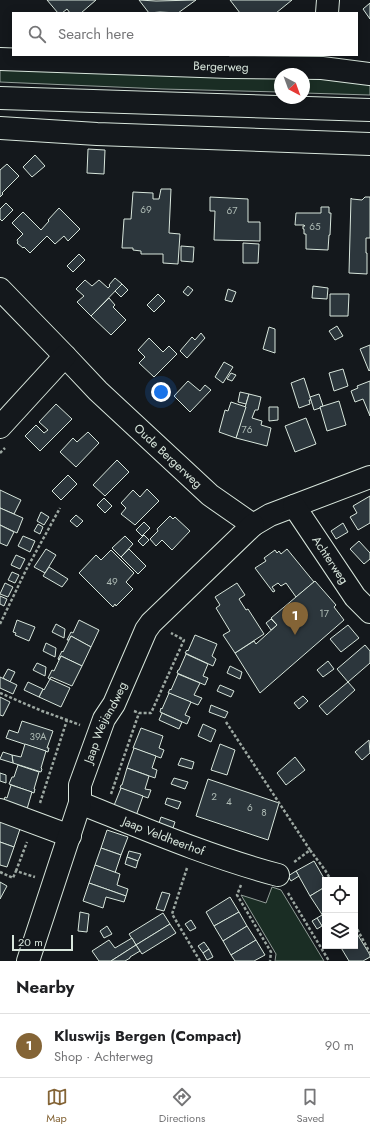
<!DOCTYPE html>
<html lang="en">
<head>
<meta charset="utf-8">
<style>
	body { margin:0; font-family:Jost,sans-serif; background:#f2f2f2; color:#202124 }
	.controls { position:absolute; right:12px; bottom:12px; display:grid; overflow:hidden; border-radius:0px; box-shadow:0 2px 10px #0003 }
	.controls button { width:36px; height:36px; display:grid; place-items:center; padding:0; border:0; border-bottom:1px solid #e0e0e0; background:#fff; color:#202124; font:20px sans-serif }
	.compass { position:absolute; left:274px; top:68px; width:36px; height:36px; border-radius:50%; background:#fff; box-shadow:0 2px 10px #0003; rotate:139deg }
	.scale { position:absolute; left:12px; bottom:10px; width:61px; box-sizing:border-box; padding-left:4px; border:2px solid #d8e6dc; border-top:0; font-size:11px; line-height:14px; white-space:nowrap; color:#d8e6dc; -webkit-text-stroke:3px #14181c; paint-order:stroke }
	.you { position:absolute; left:161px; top:392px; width:14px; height:14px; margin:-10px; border:3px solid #fff; border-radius:50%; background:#1a73e8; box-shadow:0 0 0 6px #1a73e833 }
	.badge { display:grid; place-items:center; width:26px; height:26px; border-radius:50%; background:#846436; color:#fff; font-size:13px; font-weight:700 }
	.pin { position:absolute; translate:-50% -33px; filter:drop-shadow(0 1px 2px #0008) }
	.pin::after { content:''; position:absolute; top:21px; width:14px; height:12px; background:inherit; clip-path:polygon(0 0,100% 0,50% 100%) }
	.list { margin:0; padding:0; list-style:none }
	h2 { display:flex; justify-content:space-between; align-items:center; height:52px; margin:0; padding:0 16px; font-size:17px }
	h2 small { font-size:13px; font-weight:400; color:#757577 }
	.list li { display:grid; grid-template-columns:26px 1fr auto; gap:12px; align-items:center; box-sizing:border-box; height:64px; padding:0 16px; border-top:1px solid #e0e0e0 }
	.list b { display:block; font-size:15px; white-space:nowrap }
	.list p { margin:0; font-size:13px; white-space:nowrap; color:#757577 }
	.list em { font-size:13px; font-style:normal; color:#757577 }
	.icon { flex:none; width:22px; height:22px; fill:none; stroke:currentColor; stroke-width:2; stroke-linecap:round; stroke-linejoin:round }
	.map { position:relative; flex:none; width:370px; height:961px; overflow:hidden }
	.search { position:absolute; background:#fff; box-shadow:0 2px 10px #0003; left:12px; right:12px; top:12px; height:44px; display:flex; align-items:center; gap:10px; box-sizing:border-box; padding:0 14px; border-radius:0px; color:#757577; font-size:15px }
	.sheet { height:116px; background:#fff }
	nav { display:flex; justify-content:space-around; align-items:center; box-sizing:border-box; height:56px; border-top:1px solid #e0e0e0; background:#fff; font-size:11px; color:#757577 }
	nav a { display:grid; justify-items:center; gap:2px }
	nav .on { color:#846436 }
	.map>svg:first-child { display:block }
	.green { fill:#1a2d24; stroke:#939e99 }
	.building { fill:#2c363c; stroke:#d8e6dc }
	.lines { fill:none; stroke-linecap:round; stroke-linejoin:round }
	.minor-casing { stroke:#d8e6dc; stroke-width:24 }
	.major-casing { stroke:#d8e6dc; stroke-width:24 }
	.path { stroke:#9da8a2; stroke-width:2.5; stroke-dasharray:3 2; stroke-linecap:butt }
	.minor { stroke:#14181c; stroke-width:22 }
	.major { stroke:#14181c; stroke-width:22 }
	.labels { text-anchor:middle; stroke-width:3; stroke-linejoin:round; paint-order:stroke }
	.number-label { font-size:10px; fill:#adbab4 }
	.street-label { font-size:12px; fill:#d8e6dc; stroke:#14181c }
</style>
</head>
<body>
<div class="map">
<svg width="370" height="961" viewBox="0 0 370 961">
	<rect width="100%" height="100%" fill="#14181c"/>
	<g class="green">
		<polygon points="0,65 280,74 280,92 162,89 0,82"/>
		<polygon points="304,76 370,83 370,95 304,93"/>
		<polygon points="272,887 281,890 324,961 275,961 276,954 241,895 266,903"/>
	</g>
	<g class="building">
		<polygon points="47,0 96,0 81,13 70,13 67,9 62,13 58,13"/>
		<polygon points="139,0 156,1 196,0 178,13 160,12 149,13"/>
		<polygon points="230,0 292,0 276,13 240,13"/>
		<polygon points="370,3 370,19 363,9"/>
		<polygon points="88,149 105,150 104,174 87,173"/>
		<polygon points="35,155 45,166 32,177 23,167"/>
		<polygon points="7,164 19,176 2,193 3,194 0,197 0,170"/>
		<polygon points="161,189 171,189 169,233 180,234 178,264 163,263 163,254 141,254 141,251 133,250 133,248 122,248 124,219 131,219 133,192 153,193 153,199 159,199"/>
		<polygon points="210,197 248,199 248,222 260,222 260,241 214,240 215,211 210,211"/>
		<polygon points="365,197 370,197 370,238 366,238 366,253 367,253 367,274 349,273 351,198 352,199 362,200"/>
		<polygon points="6,203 13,210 2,221 0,219 0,209"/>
		<polygon points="321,207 329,207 329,213 331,213 330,235 329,235 328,250 306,249 306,234 304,234 304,229 303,229 303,226 305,226 304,225 295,225 296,213 321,213"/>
		<polygon points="59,208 80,229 68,241 64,236 55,244 47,236 30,253 24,247 23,248 17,243 18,242 17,240 23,234 12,223 23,212 41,230 49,221 48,220"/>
		<polygon points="243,243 259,244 258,263 243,263"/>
		<polygon points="181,246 194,247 193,262 181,261"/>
		<polygon points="79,254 85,260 73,272 67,266"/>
		<polygon points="115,278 122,284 91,316 77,302 84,296 76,289 85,280 92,286 99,280 108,288 110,286 109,285"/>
		<polygon points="122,284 128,290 121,297 115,291"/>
		<polygon points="188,286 193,290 188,296 183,292"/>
		<polygon points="313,286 328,288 327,299 312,298"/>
		<polygon points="228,289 236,292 232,302 225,300"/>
		<polygon points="158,294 165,301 154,312 147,305"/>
		<polygon points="330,294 349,294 348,316 330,316"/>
		<polygon points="109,298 115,305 113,307 126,320 111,335 91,316"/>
		<polygon points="337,326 343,336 335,340 329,331"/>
		<polygon points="269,327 275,329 275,353 263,349"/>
		<polygon points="201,333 205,338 187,358 180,351 192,337 195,340"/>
		<polygon points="149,338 163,352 169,346 177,354 154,377 139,363 145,357 138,350"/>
		<polygon points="370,345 370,370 369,371 360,349"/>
		<polygon points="224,362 233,367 223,383 215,377"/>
		<polygon points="343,369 348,386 334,391 329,373"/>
		<polygon points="231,373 236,375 232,381 227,379"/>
		<polygon points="304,378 311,400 309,400 310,404 299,408 291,383"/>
		<polygon points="188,381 200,391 205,385 211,390 190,412 174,396"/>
		<polygon points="370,381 370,416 363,399 355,402 351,391 358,388 357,386"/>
		<polygon points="240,392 249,394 246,404 238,402"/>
		<polygon points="249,394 261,397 258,410 255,410 252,418 262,421 261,425 271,428 267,446 236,438"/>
		<polygon points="319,394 323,406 320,407 320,408 314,410 310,397"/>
		<polygon points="339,401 346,425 327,431 320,407"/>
		<polygon points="231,402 246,407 236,438 219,432 225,410 228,411"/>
		<polygon points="56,404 72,419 40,451 25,436 36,425 44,433 48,430 39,422"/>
		<polygon points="269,407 278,407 278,420 269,421"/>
		<polygon points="306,418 316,444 295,452 285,426"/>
		<polygon points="88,432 99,443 76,467 60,452 73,438 77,442"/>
		<polygon points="117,460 129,472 105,496 93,485"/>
		<polygon points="68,475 77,484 61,500 52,491"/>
		<polygon points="147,489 159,501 135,525 121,514 126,508 121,503 133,490 140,497"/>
		<polygon points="0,490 21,500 14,514 0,508"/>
		<polygon points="370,496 370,523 358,530 350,517 357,513 353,506"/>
		<polygon points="104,498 112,506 105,513 97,505"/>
		<polygon points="0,508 23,518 17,533 0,525"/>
		<polygon points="41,512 49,517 44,525 37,521"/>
		<polygon points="76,515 83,521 77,527 70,521"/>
		<polygon points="170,516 173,519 175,517 190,531 172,550 162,540 156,546 150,539 158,531 157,529"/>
		<polygon points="144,522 150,528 142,536 136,530"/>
		<polygon points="343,523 348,532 336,539 331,531"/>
		<polygon points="38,524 43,527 40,534 34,531"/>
		<polygon points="0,525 14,532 7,546 0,543"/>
		<polygon points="144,535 149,540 143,546 138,541"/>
		<polygon points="23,536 35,541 30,552 18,546"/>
		<polygon points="125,536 133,544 121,557 112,548"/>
		<polygon points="359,541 370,553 370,559 364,564 350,549"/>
		<polygon points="46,549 56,555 45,573 34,567"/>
		<polygon points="129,549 146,566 138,574 121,557"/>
		<polygon points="287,549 314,582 296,597 286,583 281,586 278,583 272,587 275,591 273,592 255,568 266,561 264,558 275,550 277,553 279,551 281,554"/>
		<polygon points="111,550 134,573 126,582 133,589 116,606 115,604 113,607 79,573 96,555 101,560"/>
		<polygon points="16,555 25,559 20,569 11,565"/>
		<polygon points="49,567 68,579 62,587 43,576"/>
		<polygon points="12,572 19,575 15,583 8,580"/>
		<polygon points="315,581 336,605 334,607 344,620 260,693 235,653 254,641 256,644 277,625 271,618"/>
		<polygon points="5,583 13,587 8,597 0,594"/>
		<polygon points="237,583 245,595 239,599 246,610 248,609 264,634 235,653 223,635 230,631 216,608 220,605 215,597"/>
		<polygon points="0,596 7,599 4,606 0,604"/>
		<polygon points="271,619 277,625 271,630 266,623"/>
		<polygon points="17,620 35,627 29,641 15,635 16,633 13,632"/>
		<polygon points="79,620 99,630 91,647 71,636 69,640 67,640 71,632 73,633"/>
		<polygon points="56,624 65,629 64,638 52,632"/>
		<polygon points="348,625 359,638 341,652 330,639"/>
		<polygon points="195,635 217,644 212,656 216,659 213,666 185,653 187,650 188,651"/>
		<polygon points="71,636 91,647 82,666 61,656 59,660 58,659 62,651 63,652"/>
		<polygon points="46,643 56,648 55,657 43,651"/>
		<polygon points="365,645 370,651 370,663 348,682 337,669"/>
		<polygon points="186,654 208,664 203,676 208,678 205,685 177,673 178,670 179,670"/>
		<polygon points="61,656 82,666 72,686 51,677 50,679 48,678 52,670 54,671"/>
		<polygon points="328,661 334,669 323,677 317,670"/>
		<polygon points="37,663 46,667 45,676 33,670"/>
		<polygon points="230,666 242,672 240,679 227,673"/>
		<polygon points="8,669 15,672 10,682 3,678"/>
		<polygon points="178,674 200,683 194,695 202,698 198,705 168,693 170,689 171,690"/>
		<polygon points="0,677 17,685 13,694 0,688"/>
		<polygon points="50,679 70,688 61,707 39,697 43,689 44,690"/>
		<polygon points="28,682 43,689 39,697 24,690"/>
		<polygon points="348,682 355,690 327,715 319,706"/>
		<polygon points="220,685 234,691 231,697 217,691"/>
		<polygon points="169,693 191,702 185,715 190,717 187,724 160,712 161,708 162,709"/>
		<polygon points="303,696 308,701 299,709 294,703"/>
		<polygon points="0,697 10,702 3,716 0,715"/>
		<polygon points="211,705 228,712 225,718 209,712"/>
		<polygon points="162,713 182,722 179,729 159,720"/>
		<polygon points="22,721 53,731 47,748 49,748 48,752 6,738 9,730 18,733"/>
		<polygon points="203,724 216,730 211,742 198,736"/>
		<polygon points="141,728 163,736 159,748 164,750 161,758 133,748"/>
		<polygon points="369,740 370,753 362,760 355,752"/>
		<polygon points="25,744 46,751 41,768 42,769 41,772 13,763 12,755 21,757"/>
		<polygon points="220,744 235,750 227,775 211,770"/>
		<polygon points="134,748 156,756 152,768 157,770 155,778 127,768"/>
		<polygon points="3,752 12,755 13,763 0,759"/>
		<polygon points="295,757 305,770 286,785 277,773"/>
		<polygon points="181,758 194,762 192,769 178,765"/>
		<polygon points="18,765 39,772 34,789 35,789 34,793 9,784 12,777 14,777"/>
		<polygon points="127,768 149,776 145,789 151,790 148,798 120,788 121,785 122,785"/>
		<polygon points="0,773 6,775 6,783 0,781"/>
		<polygon points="174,778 188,782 185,789 171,784"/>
		<polygon points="208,779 279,803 268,840 196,816"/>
		<polygon points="11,785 32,792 27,809 2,805 5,797 7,798"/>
		<polygon points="121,788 143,796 136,816 113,808"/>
		<polygon points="167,798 181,802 178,809 165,804"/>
		<polygon points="161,817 175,822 173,828 159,823"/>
		<polygon points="0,819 21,826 14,847 0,842"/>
		<polygon points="107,830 128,837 121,855 101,848"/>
		<polygon points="0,842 14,847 7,867 0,865"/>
		<polygon points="101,848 121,855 115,873 95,865"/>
		<polygon points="129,851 141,854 138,861 127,857"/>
		<polygon points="127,857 138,861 136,868 125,864"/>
		<polygon points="314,861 325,880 325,887 310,896 296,871"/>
		<polygon points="95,865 120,874 117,885 128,889 126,896 89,883"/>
		<polygon points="296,871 299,876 291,881 288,876"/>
		<polygon points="0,882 7,886 0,899"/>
		<polygon points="89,883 126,896 124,902 106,897 103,908 83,901"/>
		<polygon points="325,887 325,919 310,896"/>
		<polygon points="162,892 170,894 164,911 156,909"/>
		<polygon points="230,897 239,912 214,926 206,912"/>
		<polygon points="80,912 89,914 87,932 78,931"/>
		<polygon points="239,912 247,926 223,941 214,926"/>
		<polygon points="163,913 170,924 136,945 129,934"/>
		<polygon points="322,915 325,920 325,924 322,926 317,918"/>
		<polygon points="317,918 322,926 317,929 312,921"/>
		<polygon points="191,920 196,928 190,931 185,924"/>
		<polygon points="170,924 176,933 142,954 136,945"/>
		<polygon points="107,926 112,934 104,938 100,931"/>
		<polygon points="247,926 256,940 231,955 223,941"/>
		<polygon points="356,932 370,955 370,957 363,961 349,961 340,946 355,946 355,933"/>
		<polygon points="132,938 136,945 111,961 99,961 92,951 109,940 115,948"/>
		<polygon points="256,940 265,955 254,961 235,961 231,955"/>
		<polygon points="204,942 209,949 203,953 198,946"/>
		<polygon points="136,945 140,951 130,957 130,958 125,961 111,961"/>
		<polygon points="209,949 213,957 207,960 203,953"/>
	</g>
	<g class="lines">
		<defs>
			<g id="minor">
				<polyline points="327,13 328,0"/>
				<path id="s1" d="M 0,59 L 229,67 L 322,68 L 370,74"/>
				<polyline points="0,128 97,134 370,144"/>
				<path id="s2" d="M 0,289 L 65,356 L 98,391 L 210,495 L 253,525 L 270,515 L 370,477"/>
				<polyline points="0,427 65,356"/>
				<path id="s3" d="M 294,506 L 355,597 L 370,612"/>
				<path id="s4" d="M 80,803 C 145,829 210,857 278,875"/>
				<polyline points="0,810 70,836"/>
				<path id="s5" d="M 28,961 L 80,803 L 80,785 L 104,719 L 114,704 L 146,630 L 151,623 L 253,525"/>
			</g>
			<polyline id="major" points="0,98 370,110"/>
		</defs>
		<use href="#minor" class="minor-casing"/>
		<use href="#major" class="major-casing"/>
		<g class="path">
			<polyline points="0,453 5,448"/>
			<polyline points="0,624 26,570 60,508"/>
			<polyline points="0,693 42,711 67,720"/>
			<polyline points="134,711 139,713 151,713 184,640 171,633"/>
			<polyline points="226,722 310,850 293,863"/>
			<polyline points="111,794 139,713"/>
			<polyline points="40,803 67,720 80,725"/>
			<polyline points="310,850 325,870 331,880"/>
			<polyline points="187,868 172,914 200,961"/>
			<polyline points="16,871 27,842"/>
			<polyline points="0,872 13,878 16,871 35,877"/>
			<polyline points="241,885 237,895 271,952 270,961"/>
			<polyline points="288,893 329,961"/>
			<polyline points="355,925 370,953"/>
		</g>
		<use href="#minor" class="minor"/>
		<use href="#major" class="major"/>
	</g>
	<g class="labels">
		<g class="number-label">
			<text x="146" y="213">69</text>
			<text x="232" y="214">67</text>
			<text x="315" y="230">65</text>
			<text x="247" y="433">76</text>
			<text x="112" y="585">49</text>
			<text x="324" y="617">17</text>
			<text x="38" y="740">39A</text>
			<text x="214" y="800">2</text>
			<text x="229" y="805">4</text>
			<text x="250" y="811">6</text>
			<text x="264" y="816">8</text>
		</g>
		<g class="street-label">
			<text dy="4" stroke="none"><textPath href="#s1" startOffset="221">Bergerweg</textPath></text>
			<text dy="4" stroke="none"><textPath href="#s2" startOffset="237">Oude Bergerweg</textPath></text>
			<text dy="4" stroke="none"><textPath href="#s3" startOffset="65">Achterweg</textPath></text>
			<text dy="4" stroke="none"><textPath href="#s5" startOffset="252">Jaap Weijandweg</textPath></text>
			<text dy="4" stroke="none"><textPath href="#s4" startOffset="90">Jaap Veldheerhof</textPath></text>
		</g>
	</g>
</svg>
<div class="controls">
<button><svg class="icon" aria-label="locate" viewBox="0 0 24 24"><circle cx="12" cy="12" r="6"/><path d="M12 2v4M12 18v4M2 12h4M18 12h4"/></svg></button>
<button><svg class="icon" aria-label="layers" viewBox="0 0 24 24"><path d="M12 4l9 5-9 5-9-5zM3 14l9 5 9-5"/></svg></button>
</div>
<svg class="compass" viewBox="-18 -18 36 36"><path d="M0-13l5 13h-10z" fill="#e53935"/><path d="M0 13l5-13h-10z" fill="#757577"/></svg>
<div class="scale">20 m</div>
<div class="you"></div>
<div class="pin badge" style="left:295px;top:635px">1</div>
<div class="search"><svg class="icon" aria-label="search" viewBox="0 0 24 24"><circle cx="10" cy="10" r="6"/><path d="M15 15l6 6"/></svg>Search here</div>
</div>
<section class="sheet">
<h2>Nearby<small></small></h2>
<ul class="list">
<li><span class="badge">1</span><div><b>Kluswijs Bergen (Compact)</b><p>Shop · Achterweg</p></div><em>90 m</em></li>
</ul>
</section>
<nav>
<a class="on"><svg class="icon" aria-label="map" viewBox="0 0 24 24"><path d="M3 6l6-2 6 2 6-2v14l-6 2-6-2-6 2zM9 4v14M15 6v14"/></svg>Map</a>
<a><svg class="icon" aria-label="directions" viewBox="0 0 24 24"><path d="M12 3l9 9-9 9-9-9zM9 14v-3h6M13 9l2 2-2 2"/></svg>Directions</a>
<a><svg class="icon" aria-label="saved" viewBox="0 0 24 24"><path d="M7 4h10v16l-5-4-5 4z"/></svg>Saved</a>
</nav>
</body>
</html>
